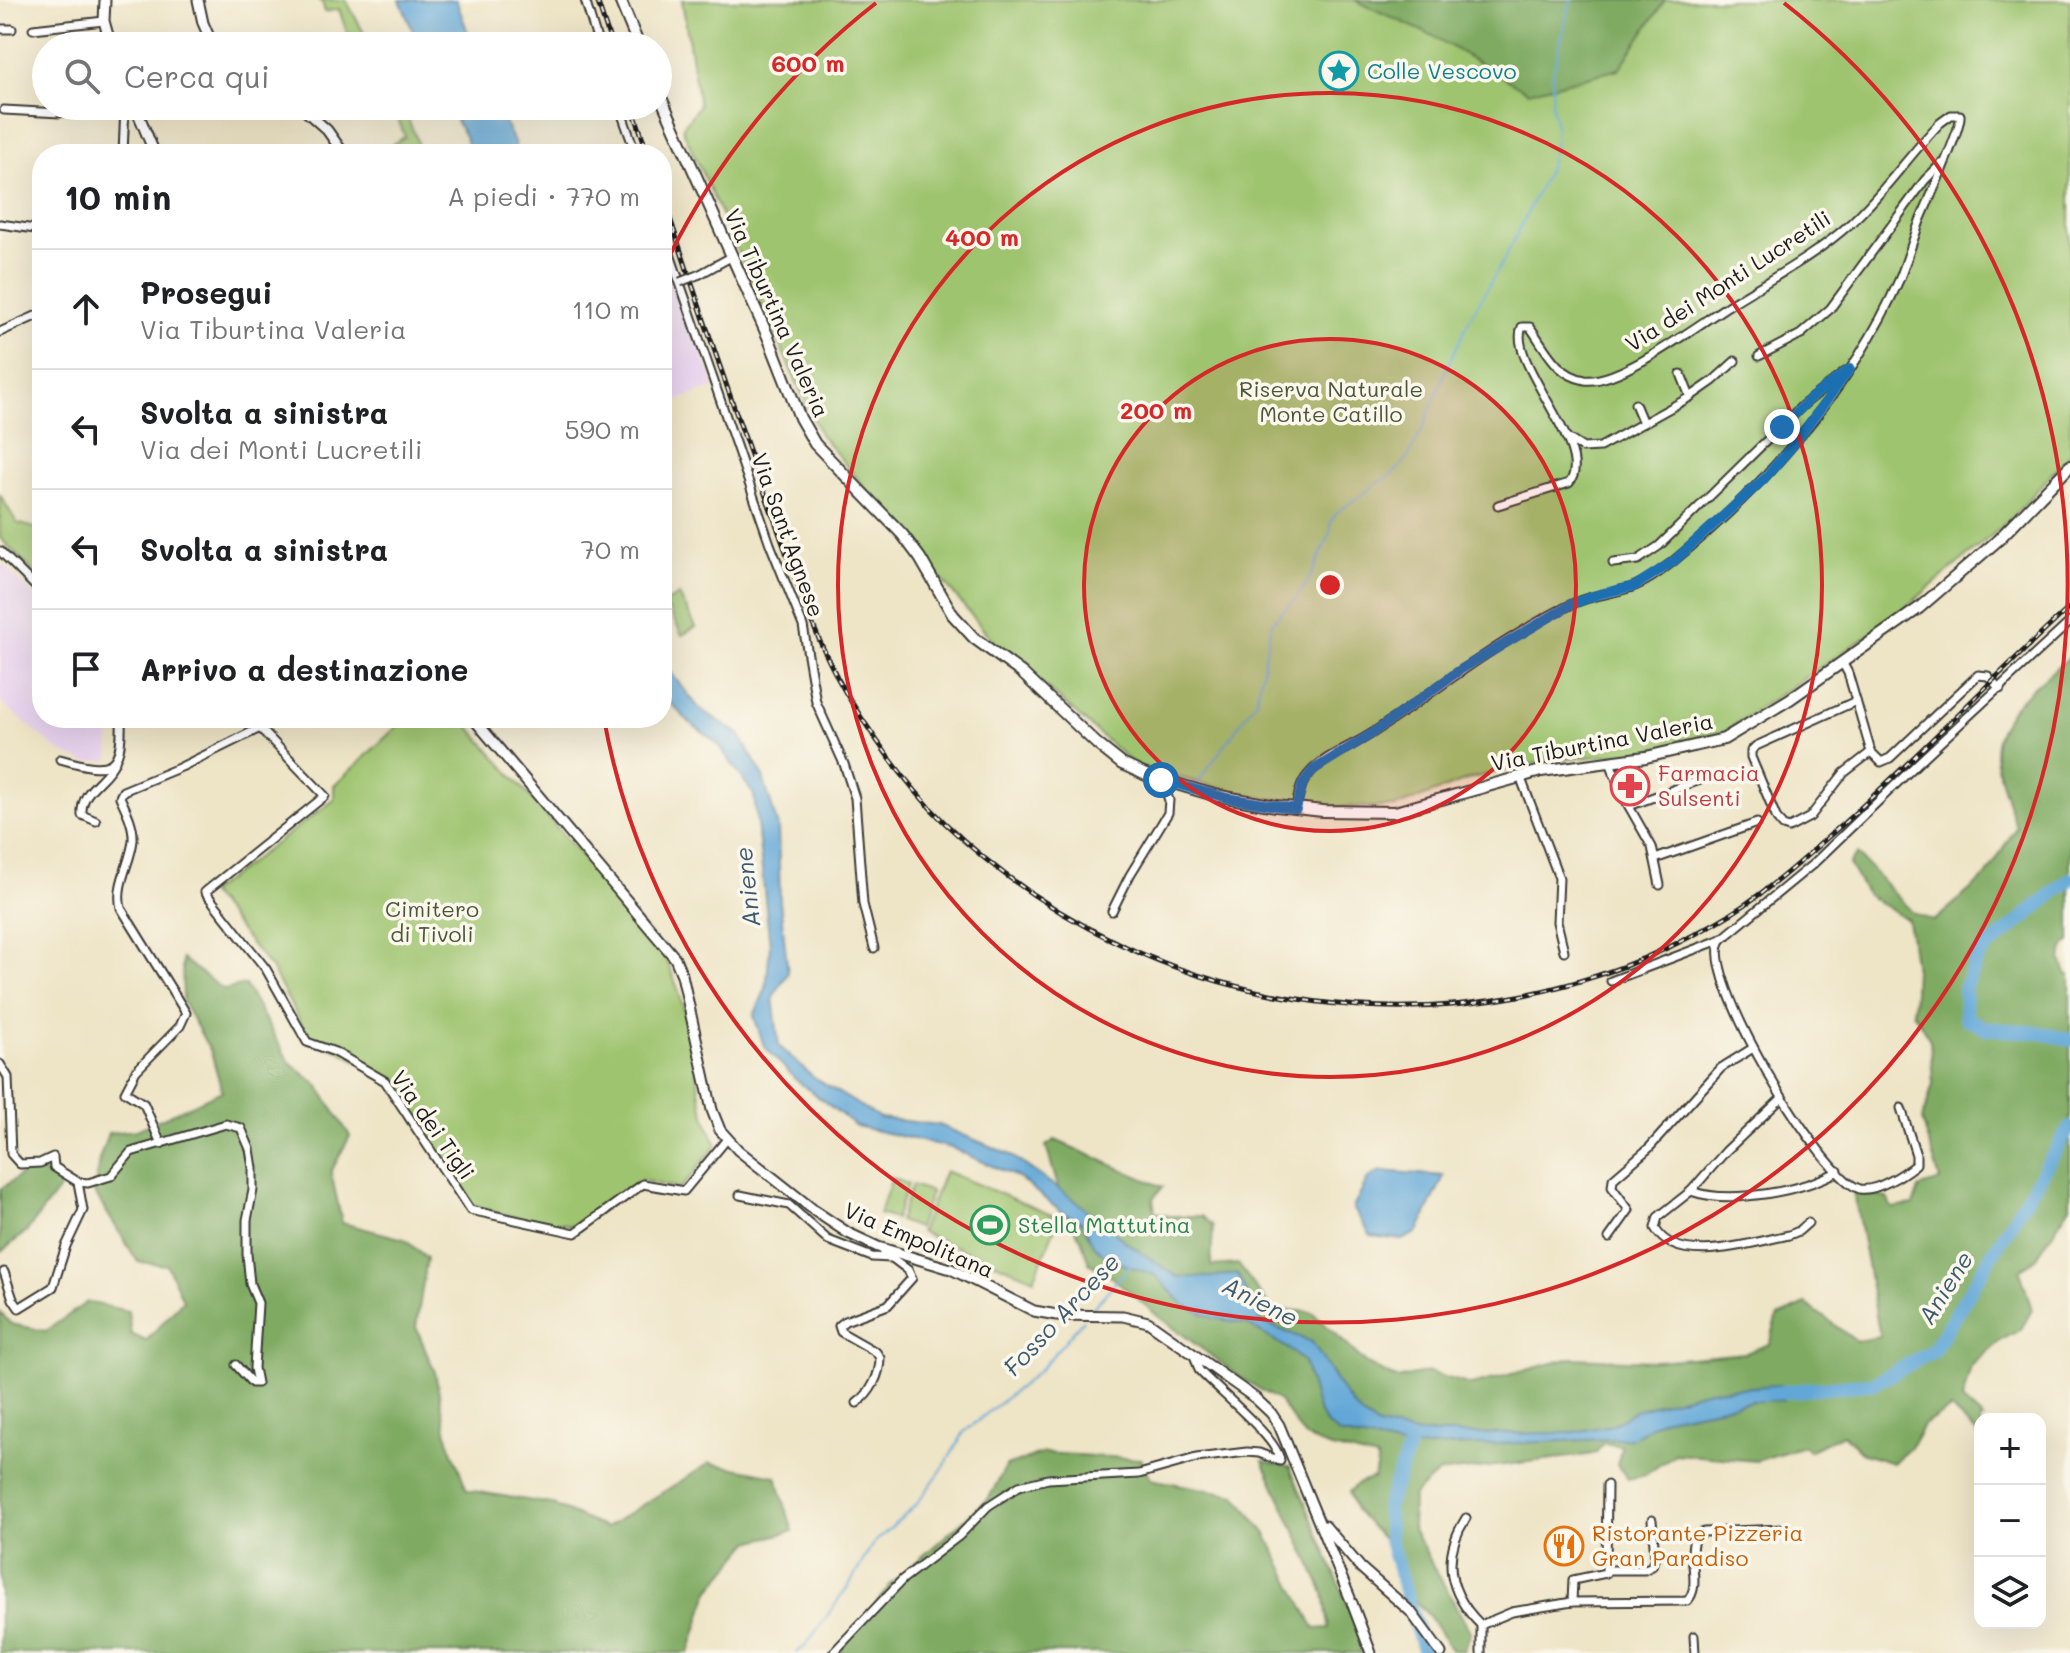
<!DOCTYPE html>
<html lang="it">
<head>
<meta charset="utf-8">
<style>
	body { margin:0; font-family:Mali,sans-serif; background:#f6f6f6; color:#202124 }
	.controls { position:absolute; right:24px; bottom:24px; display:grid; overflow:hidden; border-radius:16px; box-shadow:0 8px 32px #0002 }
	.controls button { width:72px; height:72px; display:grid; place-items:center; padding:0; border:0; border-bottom:2px solid #e0e0e0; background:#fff; color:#202124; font:40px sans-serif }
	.stop { position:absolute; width:24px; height:24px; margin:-18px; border:6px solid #1f6fb2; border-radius:50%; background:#fff }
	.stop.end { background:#1f6fb2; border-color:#fff; box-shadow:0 2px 8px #0008 }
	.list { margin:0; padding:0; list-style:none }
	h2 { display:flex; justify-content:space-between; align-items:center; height:104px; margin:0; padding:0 32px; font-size:34px }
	h2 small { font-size:26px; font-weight:400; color:#757577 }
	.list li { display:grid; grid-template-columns:52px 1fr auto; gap:24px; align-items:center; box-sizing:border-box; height:120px; padding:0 32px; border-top:2px solid #e0e0e0 }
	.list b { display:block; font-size:30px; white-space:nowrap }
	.list p { margin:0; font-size:26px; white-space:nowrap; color:#757577 }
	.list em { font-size:26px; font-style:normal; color:#757577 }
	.icon { flex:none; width:44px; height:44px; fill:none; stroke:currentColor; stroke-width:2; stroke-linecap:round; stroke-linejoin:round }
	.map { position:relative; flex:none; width:2070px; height:1653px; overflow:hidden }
	.search { position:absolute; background:#fff; box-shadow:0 8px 32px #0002; left:32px; top:32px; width:640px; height:88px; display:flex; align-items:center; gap:20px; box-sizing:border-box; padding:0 28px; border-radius:44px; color:#757577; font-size:30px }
	.panel { position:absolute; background:#fff; box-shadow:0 8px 32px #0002; left:32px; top:144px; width:640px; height:584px; border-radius:32px }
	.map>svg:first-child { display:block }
	.built { fill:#e8d2ee }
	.green { fill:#9fc46f; stroke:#5e7046; stroke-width:2 }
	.forest { fill:#7faa62; stroke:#4e633f; stroke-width:2 }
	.water { fill:#62a7d7; stroke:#3f627a; stroke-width:2 }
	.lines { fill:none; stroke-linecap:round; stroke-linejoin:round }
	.stream { stroke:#62a7d7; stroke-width:2 }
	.river { stroke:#62a7d7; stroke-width:14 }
	.street-casing { stroke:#3c3a36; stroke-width:11 }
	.secondary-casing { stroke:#3c3a36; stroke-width:13 }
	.primary-casing { stroke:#3c3a36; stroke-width:14 }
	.street { stroke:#fff; stroke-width:7 }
	.secondary { stroke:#fff; stroke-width:9 }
	.primary { stroke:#fff; stroke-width:10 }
	.rail-casing { stroke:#1c1c1c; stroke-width:5 }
	.rail { stroke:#fbf7ec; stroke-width:2; stroke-dasharray:6; stroke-linecap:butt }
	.street-bridge-casing { stroke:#3c3a36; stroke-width:11; stroke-linecap:butt }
	.street-bridge { stroke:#fff; stroke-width:7 }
	.route { stroke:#1f6fb2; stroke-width:10 }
	.ring { fill:none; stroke:#d62828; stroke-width:4 }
	.labels { text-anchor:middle; stroke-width:7; stroke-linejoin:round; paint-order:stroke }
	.culture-label { font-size:22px; fill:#0d838f; stroke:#fbf7ec; text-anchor:start }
	.street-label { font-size:22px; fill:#1c1c1c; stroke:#fbf7ec }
	.park-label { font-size:22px; fill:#4a5739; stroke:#fbf7ec }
	.health-label { font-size:22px; fill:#be3a42; stroke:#fbf7ec; text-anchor:start }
	.leisure-label { font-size:22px; fill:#27864d; stroke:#fbf7ec; text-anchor:start }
	.food-label { font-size:22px; fill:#c56008; stroke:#fbf7ec; text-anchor:start }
	.water-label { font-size:24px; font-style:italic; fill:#3c5b70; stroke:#fbf7ec }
	.centre { fill:#d62828; stroke:#fbf7ec; stroke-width:4 }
	.ring-label { font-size:24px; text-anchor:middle; font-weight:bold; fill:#d62828; stroke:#fbf7ec; stroke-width:7; stroke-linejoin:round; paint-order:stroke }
</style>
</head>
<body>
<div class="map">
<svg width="2070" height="1653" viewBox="0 0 2070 1653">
	<rect width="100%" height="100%" fill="#fbf7ec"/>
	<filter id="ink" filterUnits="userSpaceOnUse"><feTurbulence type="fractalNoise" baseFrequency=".0125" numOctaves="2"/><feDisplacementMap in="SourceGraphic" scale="16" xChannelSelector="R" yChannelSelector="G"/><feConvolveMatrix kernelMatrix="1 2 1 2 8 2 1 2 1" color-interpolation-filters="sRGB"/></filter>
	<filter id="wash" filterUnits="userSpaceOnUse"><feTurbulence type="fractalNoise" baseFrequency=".006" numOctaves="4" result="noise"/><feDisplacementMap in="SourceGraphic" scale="32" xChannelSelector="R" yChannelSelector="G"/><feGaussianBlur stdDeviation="1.8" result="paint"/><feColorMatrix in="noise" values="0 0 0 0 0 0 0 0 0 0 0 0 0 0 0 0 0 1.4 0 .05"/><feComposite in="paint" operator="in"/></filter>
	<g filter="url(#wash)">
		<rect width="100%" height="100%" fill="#eee4c6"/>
		<g class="built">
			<polygon points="662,241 715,387 664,405 662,400"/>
			<polygon points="0,562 42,604 42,718 110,718 109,760 85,762 61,752 0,702"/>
		</g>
		<g class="green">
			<polygon points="318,0 346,0 371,46 361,46 357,36 347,33 339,9 325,12 322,2"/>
			<polygon points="682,0 2070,0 2070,453 2011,519 1891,620 1724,732 1637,753 1545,761 1472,778 1395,807 1338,807 1253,797 1136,766 993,641 820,434 682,128 699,105"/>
			<polygon points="393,106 402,106 416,137 419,154 381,154 379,151 405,137"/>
			<polygon points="0,495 17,523 42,530 42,580 0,538"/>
			<polygon points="679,595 696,627 682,635 665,603"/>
			<path d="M 406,718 L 462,718 L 660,947 C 675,976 684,1004 690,1036 C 697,1074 699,1111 717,1145 L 680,1189 L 641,1180 L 578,1228 L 562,1223 L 560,1227 L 473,1207 L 389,1078 L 336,1049 L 310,1040 L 271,968 L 209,893 L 334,800 L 334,786 Z"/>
			<polygon points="945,1171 1059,1218 1034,1279 920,1232"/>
			<polygon points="892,1178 908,1184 895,1219 879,1214"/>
			<polygon points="912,1185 931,1192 918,1228 899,1221"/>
		</g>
		<g class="forest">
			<polygon points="1354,0 1665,0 1619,69 1528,92 1431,35"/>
			<path d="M 2070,657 L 2070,942 L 2066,944 L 2061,959 L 2066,974 L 2070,975 L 2070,1206 L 2037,1257 L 2020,1271 L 2032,1310 L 2021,1329 L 2000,1341 L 1971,1366 L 1962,1400 L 1983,1419 L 1980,1419 L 1980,1437 L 1951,1409 L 1923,1425 L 1911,1447 L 1893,1463 L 1863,1454 L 1843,1434 L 1809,1451 L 1804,1446 L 1756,1461 L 1675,1454 L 1645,1475 L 1628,1479 L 1617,1465 L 1622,1446 L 1603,1443 L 1596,1453 L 1587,1455 L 1438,1473 L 1413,1496 L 1412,1528 L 1471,1633 L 1463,1651 L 1451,1650 L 1430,1617 L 1408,1593 L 1389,1545 L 1355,1510 L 1349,1492 L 1357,1484 L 1374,1478 L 1378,1459 L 1328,1447 L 1304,1436 L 1279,1401 L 1241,1378 L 1159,1317 L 1112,1277 L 1089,1263 L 1081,1239 L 1067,1217 L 1046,1146 L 1055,1140 L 1163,1187 L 1153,1198 L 1155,1212 L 1168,1216 L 1202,1216 L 1213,1226 L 1211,1266 L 1238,1264 L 1272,1309 L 1312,1312 L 1367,1364 L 1397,1379 L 1429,1372 L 1471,1385 L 1571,1358 L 1656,1361 L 1746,1353 L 1769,1344 L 1778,1316 L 1806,1304 L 1856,1341 L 1880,1337 L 1854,1193 L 1887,1198 L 1892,1208 L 1913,1205 L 1919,1188 L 1940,1180 L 1922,1120 L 1933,1084 L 1930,1040 L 1913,1012 L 1915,970 L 1908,920 L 1867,895 L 1849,864 L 1857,854 L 1913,913 L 1934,921 L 1986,876 L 2016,827 C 2011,811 1995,769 1995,754 C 1994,714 2042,680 2070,657 Z"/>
			<polygon points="182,959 224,990 245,985 290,1063 318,1085 350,1136 331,1172 342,1223 404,1239 427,1258 416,1327 435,1372 448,1439 467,1490 551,1504 605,1528 710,1463 776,1476 793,1531 750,1542 709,1591 689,1653 0,1653 0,1312 11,1324 46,1331 87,1302 128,1311 131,1334 146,1341 183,1300 167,1265 138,1262 94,1192 99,1160 108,1133 137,1130 222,1091 211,1052 183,1002"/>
			<polygon points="48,1172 62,1185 27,1231 0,1253 0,1189 24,1173"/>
			<polygon points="1044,1453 1141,1459 1150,1479 1236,1495 1266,1534 1315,1629 1329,1628 1324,1593 1263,1461 1290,1467 1368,1653 839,1653 891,1584 989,1498 1006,1466"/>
		</g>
		<g class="water">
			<polygon points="400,0 456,0 473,46 419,46"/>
			<polygon points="447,106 497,106 515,144 515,154 469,154 465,136"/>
			<polygon points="662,661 699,708 739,734 762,774 778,827 780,901 788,973 773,997 779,1046 813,1077 880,1118 939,1125 1009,1154 1072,1198 1126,1242 1178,1277 1212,1277 1237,1273 1261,1322 1312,1342 1344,1394 1362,1416 1378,1426 1421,1434 1569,1433 1612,1425 1636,1410 1709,1390 1780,1385 1783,1400 1753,1401 1662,1419 1633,1438 1408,1448 1339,1434 1327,1425 1318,1410 1304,1362 1287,1348 1246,1324 1213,1318 1184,1305 1155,1275 1111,1260 1094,1246 1082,1222 1060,1211 1019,1178 952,1148 856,1126 795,1079 764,1046 754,1016 766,988 770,946 754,795 718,744 688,721 662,694"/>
			<polygon points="1380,1171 1444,1176 1418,1232 1402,1240 1371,1236 1353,1208 1368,1179"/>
		</g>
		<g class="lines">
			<g class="stream">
				<polyline points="1197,784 1256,701 1272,622 1296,599 1312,574 1330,533 1331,521 1337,512 1396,471 1407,459 1424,426 1444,374 1470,318 1507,254 1549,168 1554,150 1556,127 1552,105 1553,72 1571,0"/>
				<polyline points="1089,1312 1130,1266"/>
				<polyline points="797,1653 806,1645 850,1584 872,1545 916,1505 945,1465 964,1432 1039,1371 1083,1320"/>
			</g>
			<g class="river">
				<polyline points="2070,879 1980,954 1964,989 1966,1018 1984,1028 2041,1033 2070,1040"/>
				<polyline points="1764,1394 1875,1383 1933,1351 2070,1127"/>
				<polyline points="1411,1442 1387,1506 1390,1541 1424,1653"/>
			</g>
		</g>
	</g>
	<g filter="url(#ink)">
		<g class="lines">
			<defs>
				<g id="street">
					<polyline points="585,0 599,46"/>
					<polyline points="0,29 12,29"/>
					<polyline points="33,29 104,21"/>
					<polyline points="333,46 350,39"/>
					<polyline points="619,106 636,154"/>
					<polyline points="4,110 60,113 90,106"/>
					<polyline points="123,154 125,106"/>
					<polyline points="0,224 42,230"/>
					<polyline points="662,231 770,544 803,626 816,702 844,764 855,798 863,904 874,948"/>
					<polyline points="700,274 731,257"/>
					<polyline points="0,332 42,313"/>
					<polyline points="1759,356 1801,334 1830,309 1925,180 1941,164"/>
					<polyline points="1681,374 1690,397"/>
					<polyline points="1635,404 1643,423"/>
					<polyline points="1566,437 1583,448 1600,447 1690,397 1713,381 1735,361"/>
					<polyline points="0,551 42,593"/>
					<polyline points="1613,563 1638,560 1659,546 1803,405 1845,372"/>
					<polyline points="1842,662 1848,673 1871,752 1881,762 1890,758 1978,675 1988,676 2000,689"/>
					<polyline points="1856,701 1756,746 1751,751 1751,757 1777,819 1783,826 1789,828 1810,817 1844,773 1871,752"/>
					<polyline points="257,718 260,728 325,796 205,892 266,969 307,1042 335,1052 385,1081 470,1210 575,1233 643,1184 684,1191 727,1139"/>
					<path d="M 60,759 C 109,773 123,773 121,718"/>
					<polyline points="1610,762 1623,796 1652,847 1660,885"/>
					<polyline points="1614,774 1637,770"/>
					<polyline points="1520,776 1559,878 1557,922 1564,951"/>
					<polyline points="1629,806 1700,780"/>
					<path d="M 1296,809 C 1298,797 1300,784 1308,775 C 1324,755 1354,746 1374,732 C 1439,689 1500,639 1572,604 C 1592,594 1615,594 1635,586 C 1648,581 1660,572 1671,563 C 1762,490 1853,387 1900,278 C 1907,260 1913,240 1920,221 C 1927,204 1963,125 1960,115 L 1951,115 L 1940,123 C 1909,155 1884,193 1851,223 C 1815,256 1770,279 1729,305 C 1699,324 1619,385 1585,380 C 1556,375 1546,349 1530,327 L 1522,327 C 1506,362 1597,450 1569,483 L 1498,505"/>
					<path d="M 96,821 L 82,815 C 80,789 106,782 115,761"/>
					<polyline points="1655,859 1757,823"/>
					<polyline points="1112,911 1130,875 1168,813 1169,800 1161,780"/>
					<path d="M 1722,939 C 1696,971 1823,1180 1860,1189 C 1876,1192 1904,1174 1916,1164 L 1916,1155 L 1901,1108"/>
					<polyline points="1611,981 1722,939 1813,864 1921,760 2070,622"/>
					<polyline points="0,1064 8,1077 11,1154 20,1164 40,1163 53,1157 54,1167 78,1182 88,1183 111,1176 131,1152 226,1124 241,1128 250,1149 253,1168 253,1190 247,1220 247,1254 250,1284 258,1303 254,1368 257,1383 252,1383 236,1365"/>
					<path d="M 1782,1098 L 1726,1151 L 1691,1191 L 1658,1217 L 1655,1228 C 1676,1268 1754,1242 1789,1235 L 1799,1231 L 1808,1223"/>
					<path d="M 161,1144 L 144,1104 L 125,1092 L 136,1071 L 180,1026 L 186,1013 L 121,908 C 115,884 131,863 133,840 C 134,825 126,810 120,797 L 123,791 L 181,767 L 260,728"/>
					<path d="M 1691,1191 C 1730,1205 1803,1191 1838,1171"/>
					<polyline points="740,1195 789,1205 828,1240 872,1257 891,1258"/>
					<polyline points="1609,1238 1629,1210 1612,1187 1613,1179 1649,1148 1721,1068 1753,1048"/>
					<polyline points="4,1272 13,1299 19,1308 53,1287 66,1246 83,1210 78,1182"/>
					<path d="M 857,1403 C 871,1393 880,1375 880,1358 L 876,1352 L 841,1332 L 839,1326 L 845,1321 L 888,1305 L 912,1278 L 908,1270 L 883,1251"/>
					<path d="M 1466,1518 C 1441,1557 1448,1593 1481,1625"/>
					<polyline points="1608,1570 1644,1570 1652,1566 1655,1557 1652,1520"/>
					<path d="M 1572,1602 L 1687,1601 C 1703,1585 1685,1554 1696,1535 L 1704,1532 L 1785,1529"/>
					<polyline points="1694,1636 1695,1653"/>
					<path d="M 833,1653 L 903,1579 L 959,1536 L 988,1506 L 1019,1486 L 1048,1479 L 1139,1474 L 1196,1458 L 1247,1452 L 1259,1453 L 1280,1461 C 1279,1439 1216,1389 1199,1370 L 1195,1358"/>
					<polyline points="1481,1653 1481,1625 1512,1612 1572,1602 1573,1580 1606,1573 1607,1485"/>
				</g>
				<g id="secondary">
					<polyline points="105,0 104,21 111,46"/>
					<polyline points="198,0 203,23 213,46"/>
					<polyline points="135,106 155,154"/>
					<polyline points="300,106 327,130 344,154"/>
					<polyline points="473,718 675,958 682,975 712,1110 720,1130 738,1150 815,1211 848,1233 878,1247 951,1269 1034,1311 1057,1315 1123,1316 1148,1322 1255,1398 1271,1413 1279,1425 1350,1598"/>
					<polyline points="1325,1526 1360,1567 1411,1612 1441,1653"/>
					<polyline points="1352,1603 1371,1653"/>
				</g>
				<g id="primary">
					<polyline points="620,0 639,46"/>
					<polyline points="658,91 769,339 800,418 815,444 902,534 920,558 953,615 974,638 1022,673 1097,744 1122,764 1146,775 1214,795 1276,806 1323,811 1395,812 1541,771 1646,757 1724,739 1790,699 1919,608 1997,541 2070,466"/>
				</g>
			</defs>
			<use href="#street" class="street-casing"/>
			<use href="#secondary" class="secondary-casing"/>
			<use href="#primary" class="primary-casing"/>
			<use href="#street" class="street"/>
			<use href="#secondary" class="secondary"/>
			<use href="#primary" class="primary"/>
			<defs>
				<g id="rail">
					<polyline points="597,0 612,46"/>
					<polyline points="632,106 648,154"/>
					<path d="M 662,194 C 698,303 734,411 774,518 C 795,577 815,641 847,695 C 873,737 909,788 945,823 C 1151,1022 1467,1067 1717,922 C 1764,896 1804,858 1844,823 C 1921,753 1993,678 2070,607"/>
				</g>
			</defs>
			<use href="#rail" class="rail-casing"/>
			<use href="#rail" class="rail"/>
			<defs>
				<polyline id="street-bridge" points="680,282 700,274"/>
			</defs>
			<use href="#street-bridge" class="street-bridge-casing"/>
			<use href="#street-bridge" class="street-bridge"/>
		</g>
	</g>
	<g class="lines" filter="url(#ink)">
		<polyline class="route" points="1161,780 1227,798 1296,809 1303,783 1313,770 1370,735 1460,670 1572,604 1600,594 1635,586 1674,561 1764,479 1794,444 1850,369 1812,397 1782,427"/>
	</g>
	<circle cx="1330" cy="585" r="246" fill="#d62828" fill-opacity=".12"/>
	<g class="ring">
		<circle cx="1330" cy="585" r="246"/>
		<circle cx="1330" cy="585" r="492"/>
		<path d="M664 267A738 738 0 0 1 876 3M1784 3A738 738 0 1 1 604 719"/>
	</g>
	<defs>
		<symbol id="sight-ring" viewBox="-11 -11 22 22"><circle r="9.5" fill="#fbf7ec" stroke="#0f9aa8" stroke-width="1.5"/><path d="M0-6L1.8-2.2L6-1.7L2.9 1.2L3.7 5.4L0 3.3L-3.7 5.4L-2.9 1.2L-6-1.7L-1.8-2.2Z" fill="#0f9aa8"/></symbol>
		<symbol id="pharmacy-ring" viewBox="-11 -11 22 22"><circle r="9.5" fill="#fbf7ec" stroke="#e0444e" stroke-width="1.5"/><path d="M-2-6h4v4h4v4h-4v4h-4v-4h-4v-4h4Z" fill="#e0444e"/></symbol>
		<symbol id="stadium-ring" viewBox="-11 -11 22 22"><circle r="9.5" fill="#fbf7ec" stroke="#2e9e5b" stroke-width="1.5"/><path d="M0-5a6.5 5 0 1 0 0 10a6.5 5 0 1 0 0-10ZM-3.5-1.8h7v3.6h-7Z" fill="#2e9e5b"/></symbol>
		<symbol id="restaurant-ring" viewBox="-11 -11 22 22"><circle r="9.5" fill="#fbf7ec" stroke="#e8710a" stroke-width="1.5"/><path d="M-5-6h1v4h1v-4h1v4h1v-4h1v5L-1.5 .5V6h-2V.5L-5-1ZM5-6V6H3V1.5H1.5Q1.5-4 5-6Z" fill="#e8710a"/></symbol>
	</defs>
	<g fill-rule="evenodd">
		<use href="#sight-ring" x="1317" y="49" width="44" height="44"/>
		<use href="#pharmacy-ring" x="1608" y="764" width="44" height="44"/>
		<use href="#stadium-ring" x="968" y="1203" width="44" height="44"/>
		<use href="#restaurant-ring" x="1542" y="1524" width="44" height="44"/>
	</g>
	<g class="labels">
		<g class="culture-label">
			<text x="1367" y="79">Colle Vescovo</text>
		</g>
		<g class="street-label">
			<text transform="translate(1728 281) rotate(-33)" y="8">Via dei Monti Lucretili</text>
			<text transform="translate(777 313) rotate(66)" y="8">Via Tiburtina Valeria</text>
			<text transform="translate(788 535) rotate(70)" y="8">Via Sant'Agnese</text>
			<text transform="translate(1602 742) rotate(-11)" y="8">Via Tiburtina Valeria</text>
			<text transform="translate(433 1125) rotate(55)" y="8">Via dei Tigli</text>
			<text transform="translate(919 1240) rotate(23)" y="8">Via Empolitana</text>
		</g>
		<g class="park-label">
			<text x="1331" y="397">Riserva Naturale<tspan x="1331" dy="25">Monte Catillo</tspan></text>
			<text x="432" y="917">Cimitero<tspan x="432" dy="25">di Tivoli</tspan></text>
		</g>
		<g class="health-label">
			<text x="1658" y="781">Farmacia<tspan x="1658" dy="25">Sulsenti</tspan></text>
		</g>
		<g class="leisure-label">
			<text x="1018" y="1233">Stella Mattutina</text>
		</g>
		<g class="food-label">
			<text x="1592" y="1541">Ristorante Pizzeria<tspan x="1592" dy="25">Gran Paradiso</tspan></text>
		</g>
		<g class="water-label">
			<text transform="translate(748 887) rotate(-96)" y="8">Aniene</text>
			<text transform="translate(1946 1288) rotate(-58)" y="8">Aniene</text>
			<text transform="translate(1260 1302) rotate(27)" y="8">Aniene</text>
			<text transform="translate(1062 1315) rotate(-47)" y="8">Fosso Arcese</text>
		</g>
	</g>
	<circle cx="1330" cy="585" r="12" class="centre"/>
	<g class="ring-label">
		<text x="808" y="72">600 m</text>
		<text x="982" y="246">400 m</text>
		<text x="1156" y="419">200 m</text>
	</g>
</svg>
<div class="controls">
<button>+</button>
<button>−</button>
<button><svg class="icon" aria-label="layers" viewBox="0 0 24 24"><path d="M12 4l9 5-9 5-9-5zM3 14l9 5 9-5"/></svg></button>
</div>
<div class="stop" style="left:1161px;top:780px"></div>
<div class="stop end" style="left:1782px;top:427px"></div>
<div class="search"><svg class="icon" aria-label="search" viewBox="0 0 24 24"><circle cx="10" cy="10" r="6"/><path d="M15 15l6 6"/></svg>Cerca qui</div>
<section class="panel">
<h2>10 min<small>A piedi · 770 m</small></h2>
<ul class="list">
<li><svg class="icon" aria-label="ahead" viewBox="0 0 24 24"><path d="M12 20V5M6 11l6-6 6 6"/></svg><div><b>Prosegui</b><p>Via Tiburtina Valeria</p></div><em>110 m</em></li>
<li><svg class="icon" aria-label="left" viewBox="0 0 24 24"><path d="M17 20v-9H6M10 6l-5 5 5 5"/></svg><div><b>Svolta a sinistra</b><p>Via dei Monti Lucretili</p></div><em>590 m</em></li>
<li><svg class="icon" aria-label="left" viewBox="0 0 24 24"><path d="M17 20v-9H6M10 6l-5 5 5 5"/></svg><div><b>Svolta a sinistra</b></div><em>70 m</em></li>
<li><svg class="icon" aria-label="arrive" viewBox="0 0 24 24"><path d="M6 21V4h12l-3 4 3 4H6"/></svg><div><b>Arrivo a destinazione</b></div></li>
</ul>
</section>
</div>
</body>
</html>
